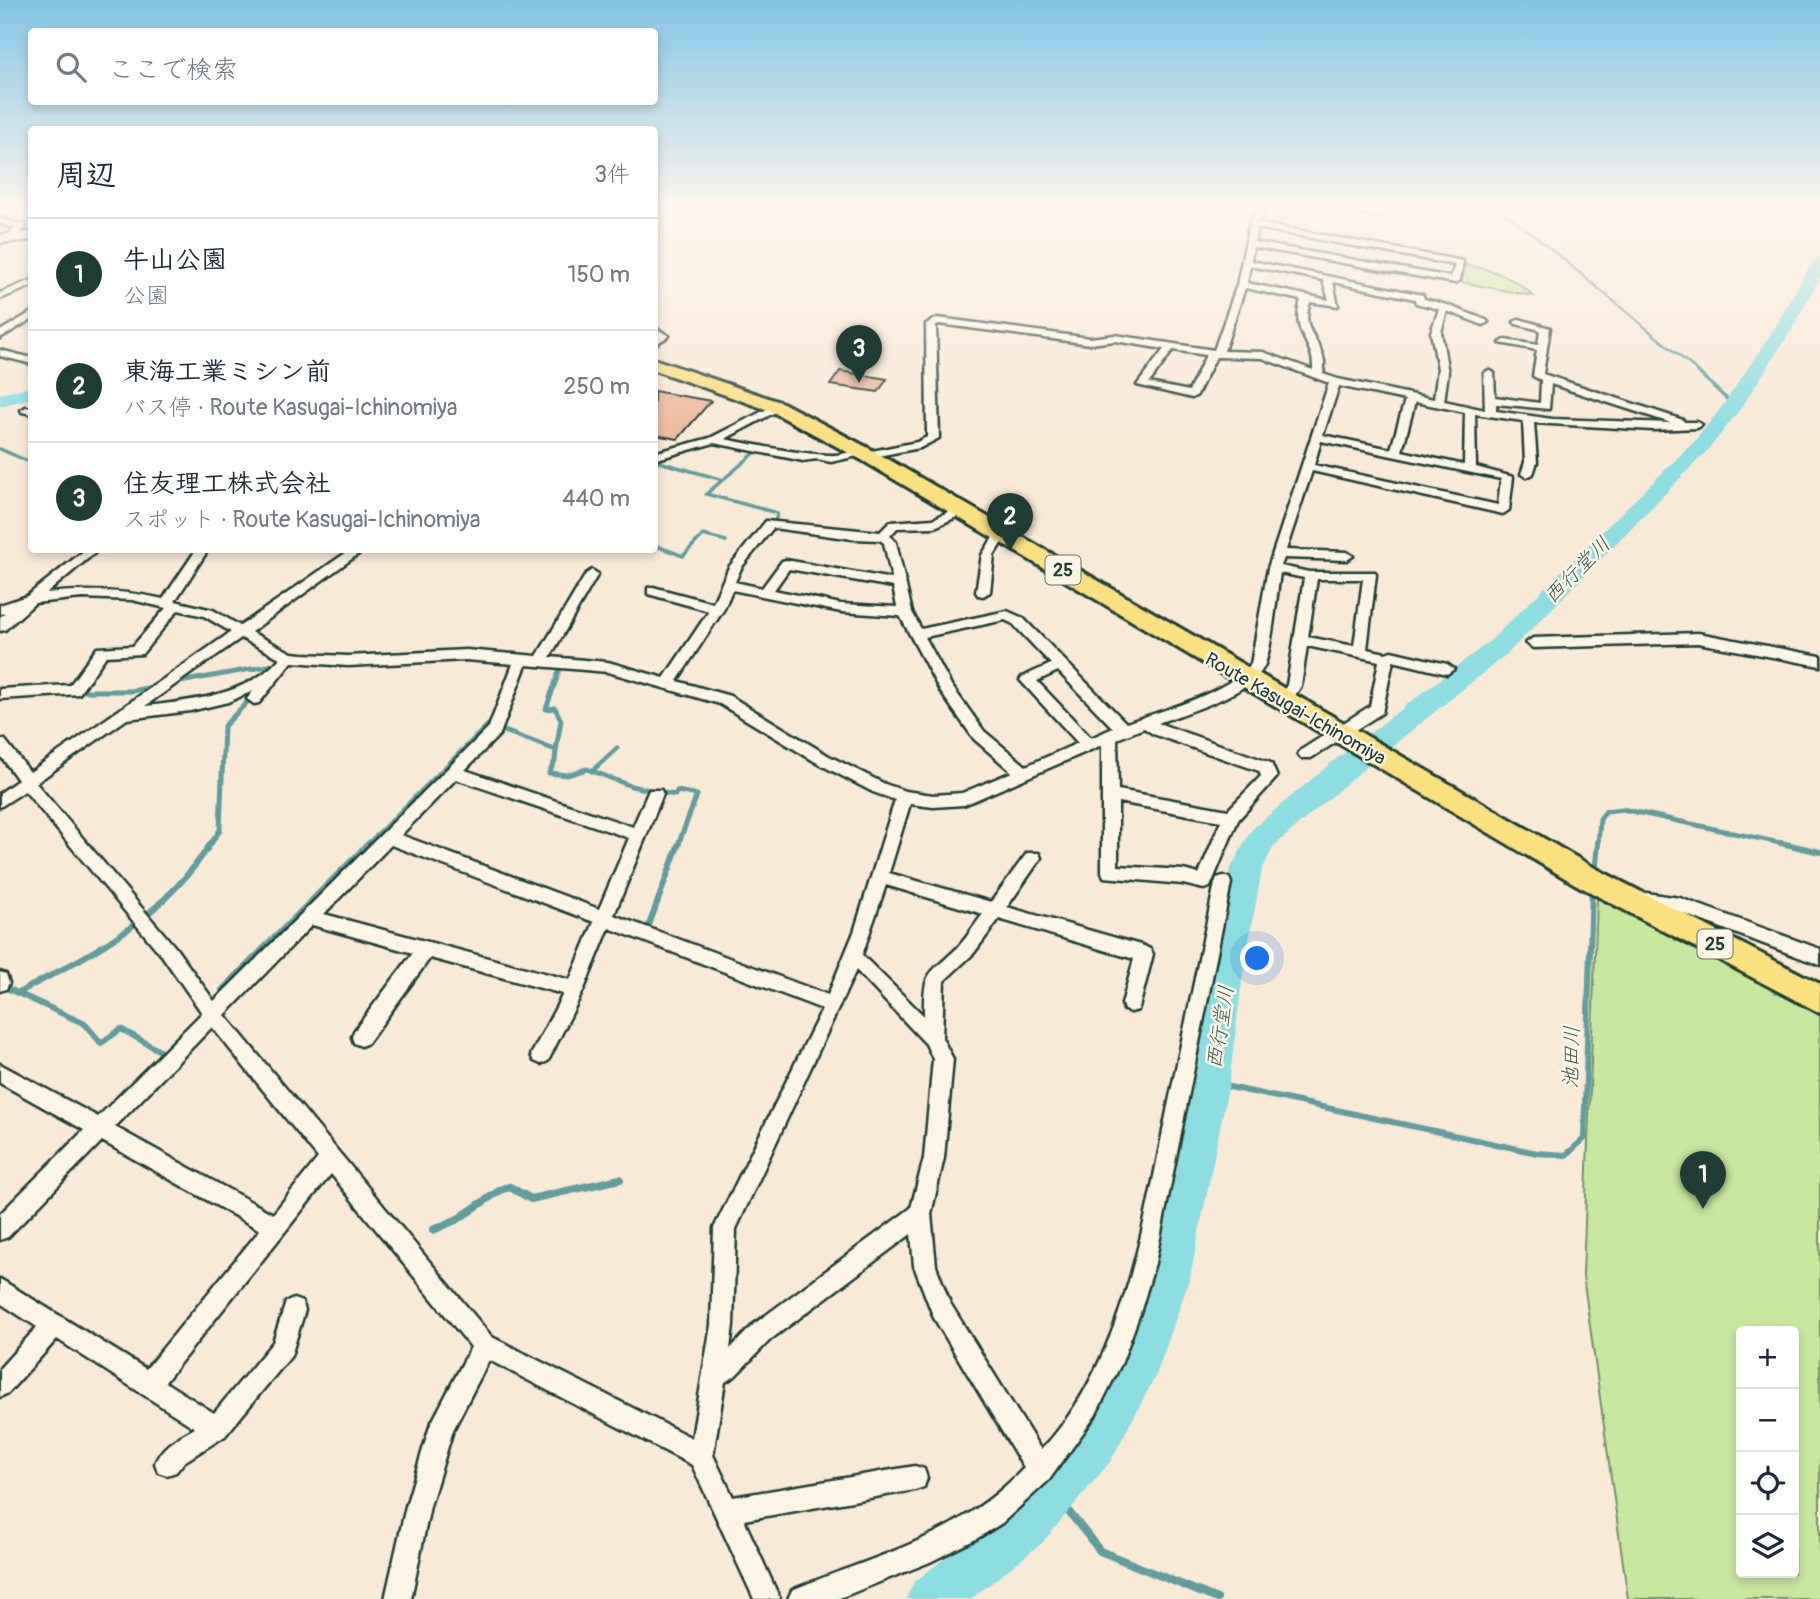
<!DOCTYPE html>
<html lang="ja">
<head>
<meta charset="utf-8">
<style>
	body { margin:0; font-family:Pangolin,"Klee One",sans-serif; background:#f2f2f3; color:#1f2937 }
	.controls { position:absolute; right:21px; bottom:21px; display:grid; overflow:hidden; border-radius:7px; box-shadow:0 4px 10px #0003 }
	.controls button { width:63px; height:63px; display:grid; place-items:center; padding:0; border:0; border-bottom:2px solid #e0e1e3; background:#fff; color:#1f2937; font:35px sans-serif }
	.you { position:absolute; left:1258px; top:959px; width:24px; height:24px; margin:-18px; border:5px solid #fff; border-radius:50%; background:#1a73e8; box-shadow:0 0 0 10px #1a73e833 }
	.badge { display:grid; place-items:center; width:46px; height:46px; border-radius:50%; background:#1f3d34; color:#fff; font-size:23px; font-weight:700 }
	.pin { position:absolute; translate:-50% -58px; filter:drop-shadow(0 2px 4px #0008) }
	.pin::after { content:''; position:absolute; top:37px; width:24px; height:21px; background:inherit; clip-path:polygon(0 0,100% 0,50% 100%) }
	.list { margin:0; padding:0; list-style:none }
	h2 { display:flex; justify-content:space-between; align-items:center; height:91px; margin:0; padding:0 28px; font-size:30px }
	h2 small { font-size:23px; font-weight:400; color:#747a83 }
	.list li { display:grid; grid-template-columns:46px 1fr auto; gap:21px; align-items:center; box-sizing:border-box; height:112px; padding:0 28px; border-top:2px solid #e0e1e3 }
	.list b { display:block; font-size:26px; white-space:nowrap }
	.list p { margin:0; font-size:23px; white-space:nowrap; color:#747a83 }
	.list em { font-size:23px; font-style:normal; color:#747a83 }
	.icon { flex:none; width:38px; height:38px; fill:none; stroke:currentColor; stroke-width:2; stroke-linecap:round; stroke-linejoin:round }
	.map { position:relative; flex:none; width:1820px; height:1599px; overflow:hidden }
	.search { position:absolute; background:#fff; box-shadow:0 4px 10px #0003; left:28px; top:28px; width:630px; height:77px; display:flex; align-items:center; gap:18px; box-sizing:border-box; padding:0 24px; border-radius:7px; color:#747a83; font-size:26px }
	.panel { position:absolute; background:#fff; box-shadow:0 4px 10px #0003; left:28px; top:126px; width:630px; height:427px; border-radius:7px }
	.map>svg:first-child { display:block }
	.green { fill:#c7e69e; stroke:#739269; stroke-width:2; fill-rule:evenodd }
	.lines { fill:none; stroke-linecap:round; stroke-linejoin:round }
	.stream-far4 { stroke:#609d9c; stroke-width:2.5 }
	.stream-far3 { stroke:#609d9c; stroke-width:3.5 }
	.stream-far2 { stroke:#609d9c; stroke-width:5 }
	.stream-far1 { stroke:#609d9c; stroke-width:6 }
	.stream { stroke:#609d9c; stroke-width:8 }
	.river { fill:#8bdde2; fill-rule:evenodd }
	.building { fill:#edba9e; stroke:#1f3d34; stroke-width:2 }
	.street-casing { stroke:#1f3d34; stroke-width:5 }
	.secondary-casing { stroke:#1f3d34; stroke-width:5 }
	.primary-casing { stroke:#1f3d34; stroke-width:6 }
	.street { fill:#fcf5e5; fill-rule:evenodd }
	.secondary { fill:#fcf5e5; fill-rule:evenodd }
	.primary { fill:#fbe080; fill-rule:evenodd }
	.labels { text-anchor:middle; stroke-width:5; stroke-linejoin:round; paint-order:stroke }
	.shield { fill:#fcf5e5; stroke:#617469; stroke-width:2 }
	.shield-label { font-size:18px; font-weight:bold; fill:#1f3d34 }
	.street-label { font-size:19px; fill:#1f3d34; stroke:#fcf5e5 }
	.water-label { font-size:21px; font-style:italic; fill:#355d57; stroke:#fcf5e5 }
</style>
</head>
<body>
<div class="map">
<svg width="1820" height="1599" viewBox="0 0 1820 1599">
	<rect width="100%" height="100%" fill="#f9e9d7"/>
	<filter id="ink" filterUnits="userSpaceOnUse"><feTurbulence type="fractalNoise" baseFrequency=".0143" numOctaves="2"/><feDisplacementMap in="SourceGraphic" scale="14" xChannelSelector="R" yChannelSelector="G"/><feConvolveMatrix kernelMatrix="1 2 1 2 8 2 1 2 1" color-interpolation-filters="sRGB"/></filter>
	<g filter="url(#ink)">
		<g class="green">
			<path d="M 1466,265 C 1493,270 1513,276 1533,296 L 1461,282 Z"/>
			<path d="M 1603,896 L 1820,1008 L 1820,1599 L 1628,1599 L 1583,1276 L 1597,899 ZM 1741,1331 L 1794,1331 L 1794,1573 L 1741,1573 Z"/>
		</g>
		<g class="lines">
			<polyline class="stream-far4" points="1497,208 1534,235 1700,373"/>
			<g class="stream-far3">
				<polyline points="1698,372 1733,405 1731,408"/>
				<polyline points="0,449 32,463"/>
				<polyline points="757,451 706,494 777,513 775,523"/>
				<polyline points="656,461 723,480"/>
				<polyline points="654,545 683,556 703,535 726,541"/>
			</g>
			<g class="stream-far2">
				<polyline points="174,683 274,665"/>
				<polyline points="77,691 131,691 157,686"/>
				<polyline points="556,751 561,720 555,708 546,709 561,666"/>
				<polyline points="592,771 617,748"/>
				<polyline points="210,845 220,830 224,726 254,695"/>
				<polyline points="367,845 488,725 556,750 555,761 549,773 567,775 587,769 631,786 675,795 677,791 697,795 678,845"/>
				<polyline points="1598,845 1600,819 1606,811 1622,809 1789,845"/>
			</g>
			<g class="stream-far1">
				<polyline points="1781,843 1820,852"/>
				<polyline points="1595,874 1598,843"/>
				<polyline points="649,925 679,843"/>
				<polyline points="0,985 85,1024 101,1043 121,1029 160,1051"/>
				<polyline points="222,990 369,843"/>
				<path d="M 18,993 C 96,951 161,920 211,843"/>
				<polyline points="1211,1083 1537,1153 1566,1155 1584,1139 1592,887"/>
			</g>
			<g class="stream">
				<polyline points="433,1230 458,1219 502,1189 510,1187 531,1199 620,1179"/>
				<polyline points="1054,1493 1100,1551 1217,1599"/>
			</g>
			<g class="river">
				<polygon points="1820,257 1820,277 1792,329 1741,408 1708,450 1508,653 1355,776 1274,846 1262,870 1244,966 1229,1083 1190,1277 1157,1373 1110,1462 1042,1543 971,1599 906,1599 914,1582 1008,1509 1078,1430 1124,1348 1148,1277 1193,1083 1210,966 1230,870 1252,829 1335,760 1490,641 1694,442 1724,404 1774,329 1812,262"/>
				<polygon points="32,386 32,398 0,406 0,394"/>
			</g>
		</g>
		<g class="building">
			<polygon points="840,371 887,379 878,392 830,385"/>
			<polygon points="654,391 711,401 678,439 654,435"/>
		</g>
		<g class="lines">
			<defs>
				<g id="street">
					<path d="M 1258,208 L 1266,208 L 1258,223 L 1463,261 L 1460,280 L 1455,283 L 1253,247 L 1251,261 L 1423,295 L 1424,299 L 1447,305 L 1486,320 L 1488,322 L 1483,325 L 1447,311 L 1441,332 L 1448,373 L 1444,401 L 1485,410 L 1484,373 L 1489,370 L 1494,373 L 1495,397 L 1540,403 L 1541,380 L 1533,376 L 1537,350 L 1500,343 L 1505,340 L 1538,345 L 1540,330 L 1516,324 L 1514,322 L 1519,319 L 1550,328 L 1543,374 L 1683,420 L 1684,422 L 1697,422 L 1702,425 L 1697,428 L 1653,430 L 1534,423 L 1537,462 L 1533,474 L 1527,477 L 1521,474 L 1525,462 L 1523,421 L 1475,414 L 1476,467 L 1513,477 L 1509,510 L 1503,514 L 1312,471 L 1286,550 L 1347,552 L 1353,556 L 1347,560 L 1284,558 L 1281,566 L 1309,572 L 1375,572 L 1376,575 L 1367,649 L 1386,653 L 1391,651 L 1447,664 L 1454,669 L 1447,674 L 1393,661 L 1382,713 L 1311,758 L 1301,758 L 1298,754 L 1301,750 L 1370,706 L 1379,661 L 1307,646 L 1301,686 L 1289,705 L 1279,705 L 1277,701 L 1287,685 L 1304,578 L 1280,573 C 1276,598 1273,642 1265,664 C 1255,693 1185,713 1158,723 L 1271,763 L 1277,777 L 1238,820 L 1210,887 L 1204,889 L 1183,884 L 1104,877 L 1102,872 L 1102,745 L 964,805 L 933,807 L 910,804 L 889,873 L 991,902 L 1027,853 L 1039,853 L 1041,858 L 1007,907 L 1144,946 L 1150,949 L 1153,954 L 1140,1004 L 1138,1010 L 1131,1012 L 1124,1010 L 1122,1004 L 1134,959 L 999,919 L 974,953 L 944,981 L 942,1038 L 953,1059 L 944,1158 L 931,1214 L 936,1266 L 950,1303 L 1041,1450 C 1123,1364 1144,1224 1167,1111 C 1183,1035 1199,959 1215,883 L 1217,878 L 1223,876 L 1229,878 L 1231,883 L 1155,1263 L 1140,1313 L 1122,1362 L 1095,1416 L 1049,1480 L 1002,1523 L 976,1539 L 930,1562 L 837,1599 L 788,1599 L 792,1590 C 878,1554 957,1539 1024,1468 L 934,1318 L 914,1266 L 911,1234 L 770,1340 L 735,1376 L 725,1382 L 713,1455 L 733,1497 L 915,1466 L 924,1469 L 927,1478 L 924,1487 L 915,1490 L 744,1520 L 780,1599 L 754,1599 L 692,1465 L 489,1360 L 453,1430 L 430,1506 L 411,1599 L 385,1599 L 406,1506 L 430,1426 L 471,1347 L 331,1174 L 165,1382 L 214,1413 L 273,1342 L 286,1302 L 294,1299 L 302,1302 L 305,1310 L 291,1356 L 225,1436 L 184,1462 L 176,1472 L 167,1475 L 158,1472 L 155,1463 C 163,1444 178,1438 195,1428 L 57,1339 L 8,1393 L 0,1397 L 0,1368 L 37,1327 L 0,1303 L 0,1279 L 146,1369 L 260,1230 L 102,1141 L 8,1237 L 0,1240 L 0,1214 L 84,1130 L 0,1083 L 0,1064 L 98,1117 L 202,1013 L 163,957 L 25,791 L 0,807 L 0,793 L 18,780 L 0,755 L 0,739 L 5,740 L 30,772 L 231,632 L 204,616 L 178,610 L 142,654 L 106,656 L 79,694 L 0,699 L 0,689 L 70,685 L 97,648 L 133,646 L 166,608 L 132,600 L 82,598 L 35,603 L 5,630 L 0,631 L 0,617 L 5,613 L 0,614 L 0,605 L 27,596 L 85,550 L 98,550 L 47,593 C 87,589 124,590 163,599 L 196,550 L 208,550 L 175,601 L 213,610 L 240,626 L 350,550 L 364,550 L 251,632 L 292,653 L 302,654 L 348,656 L 466,650 L 537,656 L 586,574 L 592,570 L 598,574 L 550,657 L 608,662 L 664,678 L 709,611 L 648,594 L 648,588 L 653,587 L 713,603 L 729,567 L 766,521 L 880,532 L 890,522 L 933,519 L 961,506 L 965,507 L 965,513 L 935,527 L 897,528 L 890,536 L 896,542 L 912,612 L 921,629 L 1007,611 L 1023,618 L 1126,723 C 1161,711 1228,693 1251,664 L 1268,568 L 1329,383 L 1262,358 L 1216,357 L 1197,395 L 1192,398 L 1137,385 L 1164,349 L 1115,341 L 1090,344 L 939,324 L 936,325 L 939,438 L 920,448 L 867,458 L 862,455 L 831,462 L 817,459 L 803,461 L 714,443 L 654,460 L 654,453 L 710,438 L 777,404 L 782,407 L 781,409 L 725,439 C 760,446 794,453 829,455 C 839,456 852,451 862,449 L 867,452 L 917,442 L 927,437 L 926,324 L 938,318 L 1090,338 L 1115,335 L 1214,350 L 1237,285 L 1249,225 ZM 1257,228 L 1455,265 L 1451,277 L 1254,242 ZM 1250,266 L 1323,280 L 1329,300 L 1247,283 ZM 1333,282 L 1415,299 L 1416,303 L 1439,309 L 1431,332 L 1438,369 L 1434,399 L 1338,379 L 1323,374 C 1324,369 1325,362 1323,357 C 1316,333 1301,330 1310,302 L 1338,306 ZM 1245,288 L 1301,300 C 1290,335 1315,341 1313,370 L 1263,352 L 1224,351 ZM 1173,350 L 1206,355 L 1189,391 L 1149,383 ZM 1551,384 L 1671,423 L 1552,419 L 1496,411 L 1496,404 L 1549,409 ZM 1339,386 L 1405,400 L 1391,449 L 1323,435 ZM 1415,402 L 1465,412 L 1464,465 L 1402,451 ZM 1321,441 L 1501,479 L 1498,505 L 1314,465 ZM 773,528 L 853,539 L 880,540 L 884,543 L 892,579 L 786,560 L 782,561 L 762,588 L 735,582 L 741,568 ZM 789,569 L 893,587 L 897,607 L 841,604 L 774,590 ZM 1317,579 L 1363,579 L 1354,646 L 1308,637 ZM 732,590 L 841,612 L 900,616 L 940,691 L 974,739 L 1012,772 L 962,793 L 933,795 L 905,791 L 885,784 L 829,756 L 730,696 L 677,681 L 724,609 ZM 1005,620 L 1013,624 L 1051,664 L 1022,677 L 1020,680 L 1078,743 L 1026,766 L 984,731 L 951,685 L 925,637 ZM 241,638 L 280,658 C 249,695 191,701 145,706 ZM 466,660 L 513,664 L 489,727 L 214,1001 L 175,947 L 36,783 L 127,719 L 190,711 L 228,702 L 253,691 L 247,699 L 254,704 L 259,703 L 292,662 L 348,666 ZM 526,665 L 608,672 L 720,704 L 819,764 L 873,792 L 895,800 L 854,932 L 828,995 L 614,915 L 663,794 L 661,790 L 649,790 L 633,827 L 465,770 L 500,734 ZM 1058,671 L 1113,728 L 1091,738 L 1037,681 ZM 1144,728 L 1153,734 L 1259,771 L 1261,776 L 1228,810 L 1118,790 L 1117,739 ZM 456,779 L 629,838 L 599,909 L 401,835 ZM 1118,802 L 1221,821 L 1199,874 L 1183,870 L 1118,866 ZM 391,845 L 594,922 L 570,980 L 324,914 ZM 886,885 L 983,914 C 975,924 968,936 959,946 C 930,976 923,967 924,1016 L 862,955 ZM 312,925 L 413,953 L 354,1031 L 352,1037 L 354,1043 L 361,1046 L 368,1043 L 430,958 L 563,994 L 531,1055 L 534,1061 L 541,1064 L 548,1061 L 584,989 L 609,928 L 822,1009 L 714,1228 L 711,1325 L 692,1438 L 492,1337 L 225,1015 ZM 856,970 L 926,1044 L 933,1059 L 924,1158 L 911,1208 L 754,1324 L 730,1349 L 733,1325 L 736,1229 ZM 212,1027 L 318,1158 L 273,1214 L 115,1127 Z"/>
					<polygon points="1329,208 1375,212 1376,208 1384,208 1382,215 1378,217"/>
					<polygon points="0,219 25,225 26,227 12,240 6,240 6,236 16,228 0,224"/>
					<polygon points="32,280 32,286 0,299 0,293"/>
					<polygon points="32,312 32,319 0,338 0,331"/>
					<polygon points="654,327 669,336 654,345 654,338 657,336 654,334"/>
					<polygon points="0,350 32,358 32,364 0,356"/>
					<polygon points="26,407 32,408 32,414 22,412 21,410"/>
					<polygon points="1001,530 1007,534 994,555 990,592 983,596 978,595 976,592 982,555 997,531"/>
					<polygon points="1698,633 1820,656 1820,666 1698,643 1533,648 1526,643 1533,638"/>
					<polygon points="1640,892 1680,898 1820,949 1820,965 1679,912 1634,904 1631,899 1634,894"/>
					<polygon points="0,972 6,974 9,983 6,989 0,991"/>
				</g>
				<g id="secondary">
					<polygon points="5,208 21,208 0,218 0,210"/>
					<polygon points="32,232 32,240 0,243 0,235"/>
				</g>
				<polygon id="primary" points="654,359 783,403 874,451 1595,868 1820,984 1820,1013 1575,884 860,459 771,411 654,370"/>
			</defs>
			<use href="#street" class="street-casing"/>
			<use href="#secondary" class="secondary-casing"/>
			<use href="#primary" class="primary-casing"/>
			<use href="#street" class="street"/>
			<use href="#secondary" class="secondary"/>
			<use href="#primary" class="primary"/>
		</g>
	</g>
	<linearGradient id="sky" x2="0" y2="1"><stop stop-color="#83c4e6"/><stop offset="0.48" stop-color="#fcf5ed"/><stop offset="1" stop-color="#fcf5ed" stop-opacity="0"/></linearGradient>
	<rect width="1820" height="432" fill="url(#sky)"/>
	<g class="labels">
		<g class="shield">
			<rect x="1045.5" y="555.5" width="35" height="29" rx="5"/>
			<rect x="1697.5" y="929.5" width="35" height="29" rx="5"/>
		</g>
		<g class="shield-label">
			<text x="1063" y="576">25</text>
			<text x="1715" y="950">25</text>
		</g>
		<g class="street-label">
			<text transform="translate(1296 708) rotate(30)" y="7">Route Kasugai-Ichinomiya</text>
		</g>
		<g class="water-label">
			<text transform="translate(1577 570) rotate(-45)" y="7">西行堂川</text>
			<text transform="translate(1220 1027) rotate(-81)" y="7">西行堂川</text>
			<text transform="translate(1571 1057) rotate(-88)" y="7">池田川</text>
		</g>
	</g>
</svg>
<div class="controls">
<button>+</button>
<button>−</button>
<button><svg class="icon" aria-label="locate" viewBox="0 0 24 24"><circle cx="12" cy="12" r="6"/><path d="M12 2v4M12 18v4M2 12h4M18 12h4"/></svg></button>
<button><svg class="icon" aria-label="layers" viewBox="0 0 24 24"><path d="M12 4l9 5-9 5-9-5zM3 14l9 5 9-5"/></svg></button>
</div>
<div class="you"></div>
<div class="pin badge" style="left:1703px;top:1209px">1</div>
<div class="pin badge" style="left:1010px;top:551px">2</div>
<div class="pin badge" style="left:859px;top:383px">3</div>
<div class="search"><svg class="icon" aria-label="search" viewBox="0 0 24 24"><circle cx="10" cy="10" r="6"/><path d="M15 15l6 6"/></svg>ここで検索</div>
<section class="panel">
<h2>周辺<small>3件</small></h2>
<ul class="list">
<li><span class="badge">1</span><div><b>牛山公園</b><p>公園</p></div><em>150 m</em></li>
<li><span class="badge">2</span><div><b>東海工業ミシン前</b><p>バス停 · Route Kasugai-Ichinomiya</p></div><em>250 m</em></li>
<li><span class="badge">3</span><div><b>住友理工株式会社</b><p>スポット · Route Kasugai-Ichinomiya</p></div><em>440 m</em></li>
</ul>
</section>
</div>
</body>
</html>
